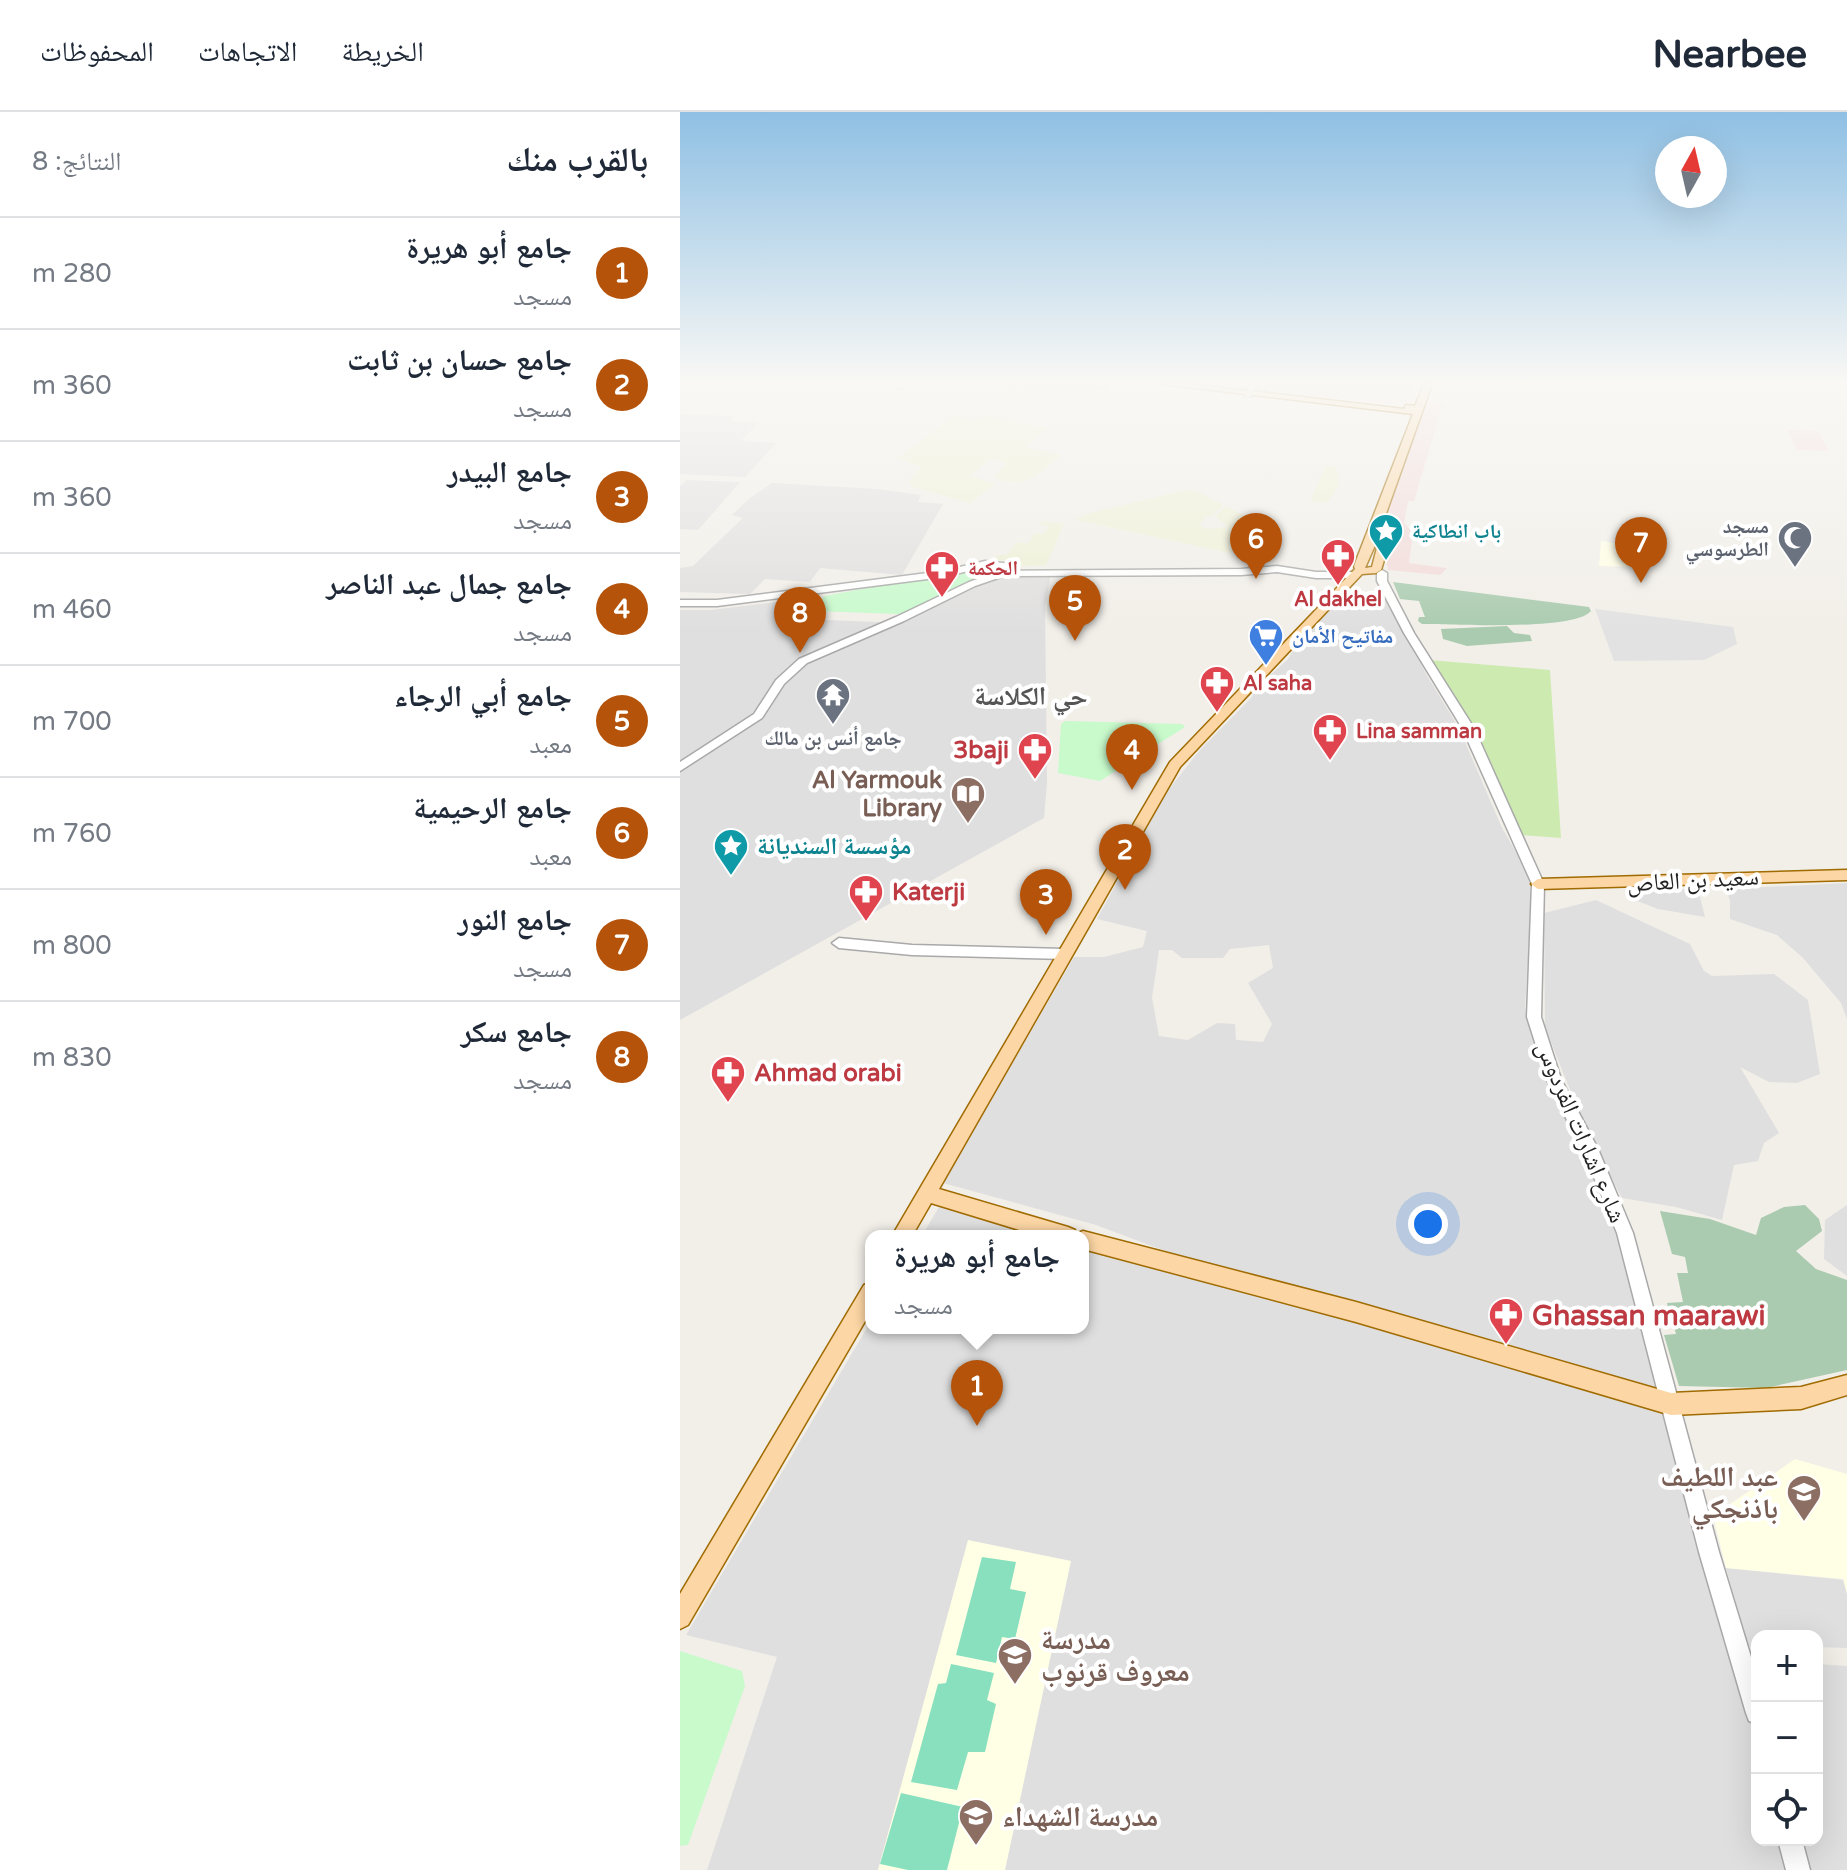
<!DOCTYPE html>
<html lang="ar">
<head>
<meta charset="utf-8">
<style>
	body { margin:0; font-family:"Varela Round","Noto Naskh Arabic",sans-serif; background:#f6f6f7; color:#1f2937; direction:rtl }
	.controls { position:absolute; right:24px; bottom:24px; display:grid; overflow:hidden; border-radius:16px; box-shadow:0 8px 32px #0002 }
	.controls button { width:72px; height:72px; display:grid; place-items:center; padding:0; border:0; border-bottom:2px solid #e0e1e3; background:#fff; color:#1f2937; font:40px sans-serif }
	.compass { position:absolute; left:975px; top:24px; width:72px; height:72px; border-radius:50%; background:#fff; box-shadow:0 8px 32px #0002; rotate:8deg }
	.you { position:absolute; left:748px; top:1112px; width:28px; height:28px; margin:-20px; border:6px solid #fff; border-radius:50%; background:#1a73e8; box-shadow:0 0 0 12px #1a73e833 }
	.badge { display:grid; place-items:center; width:52px; height:52px; border-radius:50%; background:#b45309; color:#fff; font-size:26px; font-weight:700 }
	.pin { position:absolute; translate:-50% -66px; filter:drop-shadow(0 2px 4px #0008) }
	.pin::after { content:''; position:absolute; top:42px; width:28px; height:24px; background:inherit; clip-path:polygon(0 0,100% 0,50% 100%) }
	.popup { position:absolute; left:185px; top:1118px; width:224px; height:104px; box-sizing:border-box; display:grid; place-content:center; border-radius:16px; background:#fff; filter:drop-shadow(0 2px 6px #0005); font-size:26px; white-space:nowrap; color:#747a83 }
	.popup b { font-size:30px; color:#1f2937 }
	.popup::after { content:''; position:absolute; left:50%; top:100%; margin-left:-16px; border:16px solid transparent; border-top-color:#fff }
	.list { margin:0; padding:0; list-style:none }
	h2 { display:flex; justify-content:space-between; align-items:center; height:104px; margin:0; padding:0 32px; font-size:34px }
	h2 small { font-size:26px; font-weight:400; color:#747a83 }
	.list li { display:grid; grid-template-columns:52px 1fr auto; gap:24px; align-items:center; box-sizing:border-box; height:112px; padding:0 32px; border-top:2px solid #e0e1e3 }
	.list b { display:block; font-size:30px; white-space:nowrap }
	.list p { margin:0; font-size:26px; white-space:nowrap; color:#747a83 }
	.list em { font-size:26px; font-style:normal; color:#747a83 }
	.icon { flex:none; width:44px; height:44px; fill:none; stroke:currentColor; stroke-width:2; stroke-linecap:round; stroke-linejoin:round }
	.map { position:relative; flex:none; width:1167px; height:1758px; overflow:hidden; direction:ltr }
	header { display:flex; align-items:center; gap:48px; box-sizing:border-box; height:112px; padding:0 40px; background:#fff; border-bottom:2px solid #e0e1e3 }
	header strong { font-size:38px }
	nav { display:flex; gap:44px; margin-inline-start:auto; font-size:28px }
	main { display:flex }
	aside { flex:1; background:#fff }
	.map>svg:first-child { display:block }
	.residential { fill:#e0dfdf; fill-rule:evenodd }
	.commercial { fill:#f2dad9 }
	.education { fill:#ffffe5 }
	.farmland { fill:#eef0d5 }
	.grass { fill:#cdebb0 }
	.cemetery { fill:#aacbaf }
	.park { fill:#c8facc }
	.pitch { fill:#88e0be }
	.parking { fill:#e2e2e2 }
	.lines { fill:none; stroke-linecap:round; stroke-linejoin:round }
	.river { fill:#aad3df; fill-rule:evenodd }
	.minor-casing { stroke:#a9a9a9; stroke-width:3 }
	.major-casing { stroke:#a06b00; stroke-width:3 }
	.minor { fill:#fff; fill-rule:evenodd }
	.major { fill:#fcd6a4; fill-rule:evenodd }
	.labels { text-anchor:middle; stroke-width:8; stroke-linejoin:round; paint-order:stroke }
	.far-worship-label { font-size:20px; font-weight:bold; fill:#5b616d; stroke:#fff; text-anchor:end }
	.far-culture-label { font-size:20px; font-weight:bold; fill:#0d838f; stroke:#fff; text-anchor:start }
	.far-health-label { font-size:20px; font-weight:bold; fill:#be3a42; stroke:#fff; text-anchor:start }
	.far-shop-label { font-size:20px; font-weight:bold; fill:#366cbe; stroke:#fff; text-anchor:start }
	.health-label { font-size:24px; font-weight:bold; fill:#be3a42; stroke:#fff; text-anchor:start }
	.education-label { font-size:24px; font-weight:bold; fill:#785e54; stroke:#fff; text-anchor:end }
	.culture-label { font-size:24px; font-weight:bold; fill:#0d838f; stroke:#fff; text-anchor:start }
	.street-label { font-size:24px; fill:#222; stroke:#fff }
	.far-district-label { font-size:26px; font-weight:bold; fill:#555; stroke:#fff }
	.near-health-label { font-size:28px; font-weight:bold; fill:#be3a42; stroke:#fff; text-anchor:start }
	.near-education-label { font-size:28px; font-weight:bold; fill:#785e54; stroke:#fff; text-anchor:start }
</style>
</head>
<body>
<header>
<strong>Nearbee</strong>
<nav><a>الخريطة</a><a>الاتجاهات</a><a>المحفوظات</a></nav>
</header>
<main>
<div class="map">
<svg width="1167" height="1758" viewBox="0 0 1167 1758">
	<rect width="100%" height="100%" fill="#f2efe9"/>
	<g class="residential">
		<polygon points="0,302 54,304 51,309 78,311 61,329 96,331 65,365 0,362"/>
		<polygon points="7,368 60,370 18,418 0,417 0,374"/>
		<polygon points="92,371 198,377 241,383 238,390 263,392 222,463 140,456 130,470 85,467 70,482 0,480 0,456 13,454 19,448 63,406 52,403 70,386"/>
		<polygon points="371,461 365,495 367,671 364,706 0,908 0,498 31,498 135,485 121,507 221,511 296,473 327,462"/>
		<path d="M 661,479 L 708,483 L 746,562 L 779,616 L 822,716 L 849,762 L 851,794 L 845,896 L 860,950 L 911,1044 L 945,1134 L 979,1279 L 533,1157 L 416,1113 L 263,1071 L 394,845 L 424,845 L 463,835 L 467,819 L 417,807 L 485,682 L 520,638 L 573,584 L 572,580 L 608,547 L 629,512 ZM 589,833 L 593,856 L 568,871 L 592,912 L 583,930 L 556,928 L 555,912 L 537,911 L 508,928 L 479,924 L 472,886 L 479,838 L 492,838 L 502,846 L 543,846 L 550,837 Z"/>
		<polygon points="1167,771 1167,907 1161,891 1123,846 1097,823 1050,807 1050,788 1045,777"/>
		<polygon points="960,777 1018,777 1025,805 978,797 952,787 949,779"/>
		<polygon points="916,788 1010,832 1024,859 1032,864 1094,862 1128,888 1140,962 1117,971 1089,970 1060,955 1099,1021 1084,1031 1078,1049 1054,1053 1042,1108 996,1095 942,1086 908,1023 865,915 864,801"/>
		<polygon points="263,1088 388,1124 242,1124"/>
		<polygon points="1167,1093 1167,1164 1144,1147 1145,1108"/>
		<polygon points="403,1128 985,1294 1058,1547 1077,1549 1077,1728 1107,1728 1115,1758 27,1758 97,1545 6,1523 191,1209 191,1216 403,1216"/>
		<polygon points="1046,1456 1164,1468 1167,1482 1167,1536 1137,1535 1137,1524 1077,1524 1077,1535 1068,1534"/>
		<polygon points="1137,1552 1167,1554 1167,1758 1118,1758 1109,1728 1137,1728"/>
	</g>
	<g class="commercial">
		<polygon points="579,272 734,272 726,288 708,292 575,278"/>
		<polygon points="747,289 767,291 761,298 734,389 728,389 724,411 733,421 729,451 767,456 760,463 708,458 702,425 697,421 712,389"/>
		<polygon points="1107,318 1138,319 1149,339 1117,338"/>
	</g>
	<g class="education">
		<polygon points="921,429 957,434 965,455 919,454"/>
		<polygon points="1115,1347 1167,1362 1167,1482 1163,1467 1046,1456 1033,1404"/>
		<polygon points="288,1428 391,1449 325,1758 198,1758"/>
	</g>
	<g class="farmland">
		<polygon points="273,303 294,306 308,303 369,316 346,335 382,343 353,366 338,370 320,369 314,365 327,351 310,347 291,364 315,372 290,391 233,375 229,370 241,355 214,345 221,344"/>
		<polygon points="646,353 656,354 659,373 647,391 630,389"/>
		<polygon points="502,379 516,379 543,393 531,404 526,404 519,414 529,417 548,415 536,404 546,394 567,405 559,412 568,417 550,441 396,408 407,402"/>
		<polygon points="363,409 384,412 366,453 344,454 313,448 317,443 327,443 336,431 349,431 354,422 363,422 369,414 360,412"/>
	</g>
	<polygon class="grass" points="749,548 870,558 881,726 839,723"/>
	<g class="cemetery">
		<path d="M 713,470 L 909,495 L 911,499 C 895,519 772,512 742,512 L 738,509 L 739,505 L 745,505 L 739,489 L 720,487 Z"/>
		<polygon points="827,514 834,521 850,523 852,529 787,534 763,527 761,517"/>
		<polygon points="1125,1093 1139,1107 1142,1119 1116,1139 1136,1157 1167,1168 1167,1258 1086,1276 999,1274 984,1223 996,1222 987,1191 1003,1190 997,1161 1008,1161 1005,1145 992,1142 980,1099 1030,1107 1076,1123 1081,1106 1104,1095"/>
	</g>
	<g class="park">
		<polygon points="308,454 314,460 229,500 217,502 135,499 144,484"/>
		<polygon points="385,609 502,612 505,615 420,669 378,661 381,612"/>
		<polygon points="0,1539 62,1559 65,1574 8,1733 0,1734"/>
	</g>
	<g class="pitch">
		<polygon points="302,1445 336,1450 330,1477 346,1480 335,1527 322,1525 316,1551 276,1543"/>
		<polygon points="271,1552 314,1561 307,1588 316,1592 305,1640 288,1640 277,1678 231,1670 258,1572 266,1571"/>
		<polygon points="221,1681 283,1695 267,1758 228,1758 200,1752"/>
	</g>
	<polygon class="parking" points="915,497 1053,515 1057,532 1024,548 934,549"/>
	<g class="lines">
		<polygon class="river" points="295,272 428,272 432,275 428,278"/>
		<defs>
			<g id="minor">
				<polygon points="217,272 225,272 220,277 216,275"/>
				<polygon points="570,272 577,272 571,284 565,284"/>
				<polygon points="305,449 332,452 337,455 332,458 305,455 263,465 37,494 0,494 0,488 37,488 263,459"/>
				<polygon points="597,454 636,460 674,460 679,463 674,466 636,466 597,460 561,463 324,464 295,474 224,509 127,551 104,572 82,606 0,659 0,650 74,602 96,568 119,547 216,505 289,470 320,459 561,457"/>
				<polygon points="702,458 707,461 707,469 734,521 794,616 864,772 861,905 881,967 918,1037 953,1121 1039,1440 1077,1565 1077,1612 1069,1609 1066,1601 1019,1440 937,1121 905,1044 867,968 847,905 852,772 782,616 724,521 697,469 697,461"/>
				<polygon points="159,826 232,833 385,837 392,842 385,847 232,843 159,836 152,831"/>
				<polygon points="1098,1728 1122,1728 1130,1758 1106,1758"/>
			</g>
			<g id="major">
				<path d="M 480,272 L 511,272 L 724,297 L 726,293 L 735,294 L 744,272 L 752,272 L 698,424 L 709,431 L 701,458 L 696,461 L 682,462 L 500,655 L 259,1077 L 388,1115 L 395,1118 L 396,1122 L 403,1119 L 676,1190 L 991,1281 L 1121,1275 L 1167,1263 L 1167,1283 L 1121,1297 L 991,1303 L 676,1210 L 403,1137 L 403,1124 L 359,1124 L 251,1091 L 232,1124 L 212,1124 L 490,650 L 675,457 L 674,454 L 733,302 ZM 696,431 L 698,432 L 692,455 L 685,456 Z"/>
				<polygon points="1167,758 1167,768 858,777 851,772 858,767"/>
				<polygon points="191,1170 191,1199 8,1513 0,1517 0,1482 184,1173"/>
			</g>
		</defs>
		<use href="#minor" class="minor-casing"/>
		<use href="#major" class="major-casing"/>
		<use href="#minor" class="minor"/>
		<use href="#major" class="major"/>
	</g>
	<linearGradient id="sky" x2="0" y2="1"><stop stop-color="#8fc0e4"/><stop offset="0.52" stop-color="#f9f8f5"/><stop offset="1" stop-color="#f9f8f5" stop-opacity="0"/></linearGradient>
	<rect width="1167" height="519" fill="url(#sky)"/>
	<defs>
		<symbol id="sight-pin" viewBox="-11 -11 22 30"><path d="M0 17L-7.5 6A9.5 9.5 0 1 1 7.5 6Z" fill="#0f9aa8" stroke="#fff"/><path d="M0-6L1.8-2.2L6-1.7L2.9 1.2L3.7 5.4L0 3.3L-3.7 5.4L-2.9 1.2L-6-1.7L-1.8-2.2Z" fill="#fff"/></symbol>
		<symbol id="mosque-pin" viewBox="-11 -11 22 30"><path d="M0 17L-7.5 6A9.5 9.5 0 1 1 7.5 6Z" fill="#6b7280" stroke="#fff"/><path d="M3.5-4.9A6 6 0 1 0 3.5 4.9A5 5 0 1 1 3.5-4.9Z" fill="#fff"/></symbol>
		<symbol id="pharmacy-pin" viewBox="-11 -11 22 30"><path d="M0 17L-7.5 6A9.5 9.5 0 1 1 7.5 6Z" fill="#e0444e" stroke="#fff"/><path d="M-2-6h4v4h4v4h-4v4h-4v-4h-4v-4h4Z" fill="#fff"/></symbol>
		<symbol id="supermarket-pin" viewBox="-11 -11 22 30"><path d="M0 17L-7.5 6A9.5 9.5 0 1 1 7.5 6Z" fill="#3f7fe0" stroke="#fff"/><path d="M-6-5.5h2.5l.6 2H6L4.5 2H-2.5L-4.4-4H-6ZM-1.5 3.2a1.3 1.3 0 1 0 .1 0ZM3 3.2a1.3 1.3 0 1 0 .1 0Z" fill="#fff"/></symbol>
		<symbol id="temple-pin" viewBox="-11 -11 22 30"><path d="M0 17L-7.5 6A9.5 9.5 0 1 1 7.5 6Z" fill="#6b7280" stroke="#fff"/><path d="M0-6L5-2H3V0L6.5 2.5H4V6H1.5V3h-3V6H-4V2.5H-6.5L-3 0V-2H-5Z" fill="#fff"/></symbol>
		<symbol id="library-pin" viewBox="-11 -11 22 30"><path d="M0 17L-7.5 6A9.5 9.5 0 1 1 7.5 6Z" fill="#8d6e63" stroke="#fff"/><path d="M-6-4Q-3-5.5-.7-3.5V5Q-3 3-6 4ZM6-4Q3-5.5 .7-3.5V5Q3 3 6 4Z" fill="#fff"/></symbol>
		<symbol id="school-pin" viewBox="-11 -11 22 30"><path d="M0 17L-7.5 6A9.5 9.5 0 1 1 7.5 6Z" fill="#8d6e63" stroke="#fff"/><path d="M0-5L7-2L0 1L-7-2ZM-4 1L0 2.5L4 1V4Q0 6-4 4Z" fill="#fff"/></symbol>
	</defs>
	<g fill-rule="evenodd">
		<use href="#sight-pin" x="686" y="399" width="40" height="54"/>
		<use href="#mosque-pin" x="1095" y="406" width="40" height="54"/>
		<use href="#pharmacy-pin" x="638" y="424" width="40" height="54"/>
		<use href="#pharmacy-pin" x="242" y="436" width="40" height="54"/>
		<use href="#supermarket-pin" x="566" y="504" width="40" height="54"/>
		<use href="#pharmacy-pin" x="517" y="551" width="40" height="54"/>
		<use href="#temple-pin" x="133" y="563" width="40" height="54"/>
		<use href="#pharmacy-pin" x="630" y="599" width="40" height="54"/>
		<use href="#pharmacy-pin" x="335" y="618" width="40" height="54"/>
		<use href="#library-pin" x="268" y="662" width="40" height="54"/>
		<use href="#sight-pin" x="31" y="714" width="40" height="54"/>
		<use href="#pharmacy-pin" x="166" y="760" width="40" height="54"/>
		<use href="#pharmacy-pin" x="28" y="941" width="40" height="54"/>
		<use href="#pharmacy-pin" x="806" y="1183" width="40" height="54"/>
		<use href="#school-pin" x="1104" y="1360" width="40" height="54"/>
		<use href="#school-pin" x="315" y="1523" width="40" height="54"/>
		<use href="#school-pin" x="276" y="1684" width="40" height="54"/>
	</g>
	<g class="labels">
		<g class="far-worship-label">
			<text x="1089" y="421">مسجد<tspan x="1089" dy="23">الطرسوسي</tspan></text>
			<text x="153" y="633" text-anchor="middle">جامع أنس بن مالك</text>
		</g>
		<g class="far-culture-label">
			<text x="732" y="426">باب انطاكية</text>
		</g>
		<g class="far-health-label">
			<text x="288" y="463">الحكمة</text>
			<text x="658" y="494" text-anchor="middle">Al dakhel</text>
			<text x="563" y="578">Al saha</text>
			<text x="676" y="626">Lina samman</text>
		</g>
		<g class="far-shop-label">
			<text x="612" y="531">مفاتيح اﻷمان</text>
		</g>
		<g class="health-label">
			<text x="329" y="646" text-anchor="end">3baji</text>
			<text x="212" y="788">Katerji</text>
			<text x="74" y="969">Ahmad orabi</text>
		</g>
		<g class="education-label">
			<text x="262" y="676">Al Yarmouk<tspan x="262" dy="28">Library</tspan></text>
		</g>
		<g class="culture-label">
			<text x="77" y="742">مؤسسة السنديانة</text>
		</g>
		<g class="street-label">
			<text transform="translate(1013 768) rotate(-3)" y="8">سعيد بن العاص</text>
			<text transform="translate(901 1020) rotate(67)" y="8">شارع اشارات الفردوس</text>
		</g>
		<g class="far-district-label">
			<text x="351" y="593">حي الكلاسة</text>
		</g>
		<g class="near-health-label">
			<text x="852" y="1213">Ghassan maarawi</text>
		</g>
		<g class="near-education-label">
			<text x="1098" y="1374" text-anchor="end">عبد اللطيف<tspan x="1098" dy="32">باذنجكي</tspan></text>
			<text x="361" y="1537">مدرسة<tspan x="361" dy="32">معروف قرنوب</tspan></text>
			<text x="322" y="1714">مدرسة الشهداء</text>
		</g>
	</g>
</svg>
<div class="controls">
<button>+</button>
<button>−</button>
<button><svg class="icon" aria-label="locate" viewBox="0 0 24 24"><circle cx="12" cy="12" r="6"/><path d="M12 2v4M12 18v4M2 12h4M18 12h4"/></svg></button>
</div>
<svg class="compass" viewBox="-18 -18 36 36"><path d="M0-13l5 13h-10z" fill="#e53935"/><path d="M0 13l5-13h-10z" fill="#747a83"/></svg>
<div class="you"></div>
<div class="pin badge" style="left:297px;top:1314px">1</div>
<div class="popup"><b>جامع أبو هريرة</b>مسجد</div>
<div class="pin badge" style="left:445px;top:778px">2</div>
<div class="pin badge" style="left:366px;top:823px">3</div>
<div class="pin badge" style="left:452px;top:678px">4</div>
<div class="pin badge" style="left:395px;top:529px">5</div>
<div class="pin badge" style="left:576px;top:467px">6</div>
<div class="pin badge" style="left:961px;top:471px">7</div>
<div class="pin badge" style="left:120px;top:541px">8</div>
</div>
<aside>
<h2>بالقرب منك<small>النتائج: 8</small></h2>
<ul class="list">
<li><span class="badge">1</span><div><b>جامع أبو هريرة</b><p>مسجد</p></div><em>280 m</em></li>
<li><span class="badge">2</span><div><b>جامع حسان بن ثابت</b><p>مسجد</p></div><em>360 m</em></li>
<li><span class="badge">3</span><div><b>جامع البيدر</b><p>مسجد</p></div><em>360 m</em></li>
<li><span class="badge">4</span><div><b>جامع جمال عبد الناصر</b><p>مسجد</p></div><em>460 m</em></li>
<li><span class="badge">5</span><div><b>جامع أبي الرجاء</b><p>معبد</p></div><em>700 m</em></li>
<li><span class="badge">6</span><div><b>جامع الرحيمية</b><p>معبد</p></div><em>760 m</em></li>
<li><span class="badge">7</span><div><b>جامع النور</b><p>مسجد</p></div><em>800 m</em></li>
<li><span class="badge">8</span><div><b>جامع سكر</b><p>مسجد</p></div><em>830 m</em></li>
</ul>
</aside>
</main>
</body>
</html>
